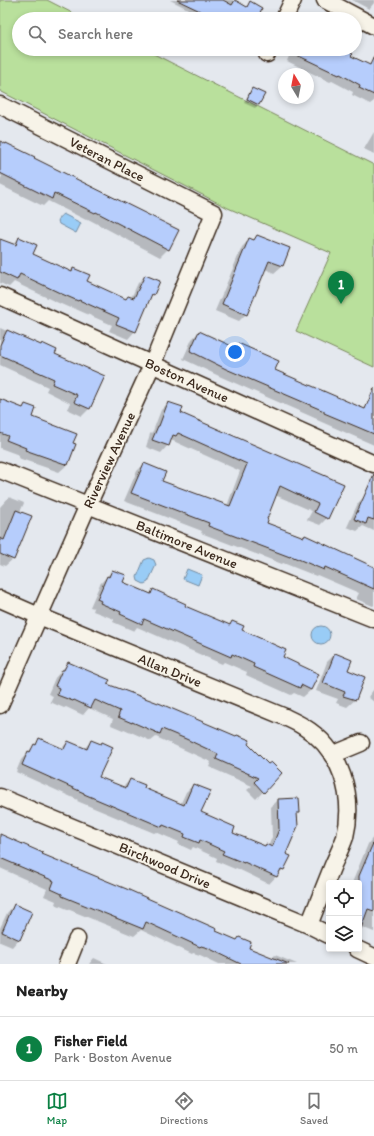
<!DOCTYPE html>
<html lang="en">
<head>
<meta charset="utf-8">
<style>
	body { margin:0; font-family:Itim,sans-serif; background:#f2f2f2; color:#222 }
	.controls { position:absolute; right:12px; bottom:12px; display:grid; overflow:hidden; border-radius:4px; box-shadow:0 2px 6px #0003 }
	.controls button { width:36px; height:36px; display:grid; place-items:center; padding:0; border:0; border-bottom:1px solid #e0e0e0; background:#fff; color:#222; font:20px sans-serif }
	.compass { position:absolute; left:278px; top:68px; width:36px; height:36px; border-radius:50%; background:#fff; box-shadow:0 2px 6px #0003; rotate:350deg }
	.you { position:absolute; left:235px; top:352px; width:14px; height:14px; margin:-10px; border:3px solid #fff; border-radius:50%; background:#1a73e8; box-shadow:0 0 0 6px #1a73e833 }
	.badge { display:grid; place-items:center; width:26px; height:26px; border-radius:50%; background:#0b8043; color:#fff; font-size:13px; font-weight:700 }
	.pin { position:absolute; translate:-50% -33px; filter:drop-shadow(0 1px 2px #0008) }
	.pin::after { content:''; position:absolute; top:21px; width:14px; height:12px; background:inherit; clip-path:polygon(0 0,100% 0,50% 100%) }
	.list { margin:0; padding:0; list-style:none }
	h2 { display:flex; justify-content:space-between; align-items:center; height:52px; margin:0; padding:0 16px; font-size:17px }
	h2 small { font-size:13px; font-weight:400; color:#767676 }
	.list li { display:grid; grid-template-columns:26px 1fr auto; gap:12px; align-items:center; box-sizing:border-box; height:64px; padding:0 16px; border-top:1px solid #e0e0e0 }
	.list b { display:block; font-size:15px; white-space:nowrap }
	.list p { margin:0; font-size:13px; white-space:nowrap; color:#767676 }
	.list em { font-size:13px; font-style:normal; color:#767676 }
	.icon { flex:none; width:22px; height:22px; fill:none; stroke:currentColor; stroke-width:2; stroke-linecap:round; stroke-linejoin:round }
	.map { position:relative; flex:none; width:374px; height:964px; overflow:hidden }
	.search { position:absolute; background:#fff; box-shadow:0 2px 6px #0003; left:12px; right:12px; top:12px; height:44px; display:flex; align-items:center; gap:10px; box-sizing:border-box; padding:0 14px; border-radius:22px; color:#767676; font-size:15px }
	.sheet { height:116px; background:#fff }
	nav { display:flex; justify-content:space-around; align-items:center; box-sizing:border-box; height:56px; border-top:1px solid #e0e0e0; background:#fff; font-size:11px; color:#767676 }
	nav a { display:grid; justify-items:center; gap:2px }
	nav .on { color:#0b8043 }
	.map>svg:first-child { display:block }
	.green { fill:#b9e09c; stroke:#7a855d }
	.water { fill:#99ccf6; stroke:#738ba0 }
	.shadow { fill:#0003 }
	.building { fill:#b6cdfc; stroke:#3b2a1e }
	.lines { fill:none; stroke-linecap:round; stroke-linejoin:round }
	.minor-casing { stroke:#3b2a1e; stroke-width:19 }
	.minor { stroke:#f7f3e8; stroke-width:16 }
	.labels { text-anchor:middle; stroke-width:4; stroke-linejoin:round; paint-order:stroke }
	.street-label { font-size:14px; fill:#3b2a1e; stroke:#f7f3e8 }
</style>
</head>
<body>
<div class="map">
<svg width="374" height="964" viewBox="0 0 374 964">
	<rect width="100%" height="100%" fill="#e4e8ee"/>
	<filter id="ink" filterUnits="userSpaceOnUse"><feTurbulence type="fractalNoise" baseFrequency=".025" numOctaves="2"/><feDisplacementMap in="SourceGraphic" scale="8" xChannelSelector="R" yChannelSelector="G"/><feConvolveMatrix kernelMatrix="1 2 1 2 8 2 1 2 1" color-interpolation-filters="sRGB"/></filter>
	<g filter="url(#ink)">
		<polygon class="green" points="0,0 47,0 84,19 19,19 19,49 144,49 374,165 374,367 296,331 331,253 228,208 0,91"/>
		<g class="water">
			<path d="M 63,214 L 81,223 L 76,233 L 59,224 C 57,219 59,217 63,214 Z"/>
			<polygon points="149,558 154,560 156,565 148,582 144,584 138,581 137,577 144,560"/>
			<polygon points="187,569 202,575 198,585 183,579"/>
			<circle cx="321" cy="635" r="9"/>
		</g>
		<g class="shadow">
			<polygon points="170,0 232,0 246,7 250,3 256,19 193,19 185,15 188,9"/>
			<polygon points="352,0 374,0 374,3 369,9"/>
			<polygon points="292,49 336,49 374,68 374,101 370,104 352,95 353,92 332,81 330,82 287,61"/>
			<polygon points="252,89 258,105 255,108 244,103 249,93"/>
			<polygon points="374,132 374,154 364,149"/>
			<polygon points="0,141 168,249 160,257 88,219 86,220 48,201 43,206 0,185 0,180 2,176 0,175"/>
			<polygon points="257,236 289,249 282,266 274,273 265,269 246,314 239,321 215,311 242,247 250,239 252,241"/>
			<polygon points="19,238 32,254 70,272 73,269 85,282 125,300 128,297 131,298 138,283 145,276 153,294 149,298 135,331 128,339 109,331 112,325 71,307 70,308 54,301 14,282 9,287 0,283 0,240 13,245"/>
			<polygon points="0,328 41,346 54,354 90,408 82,416 67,409 70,403 46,391 48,387 0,365"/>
			<polygon points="199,332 234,348 238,344 274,370 363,410 367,406 374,410 374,445 317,420 317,419 219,376 183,359 192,339"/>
			<polygon points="0,401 22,409 25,405 32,417 75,445 67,465 59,472 18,458 19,455 0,448"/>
			<polygon points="168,403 180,413 343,485 327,518 320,525 307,520 312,511 275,495 265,520 266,523 372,567 374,565 374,605 373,606 356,599 359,593 317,575 316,576 283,563 282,564 201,533 202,531 124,501 137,471 144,464 161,482 227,506 240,471 171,440 168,445 161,453 146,447 150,434 153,431 161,410"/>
			<polygon points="365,496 374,500 374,531 363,526 357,531 347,527 358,503"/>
			<polygon points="9,497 24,503 20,512 13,559 5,566 0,564 0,507"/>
			<polygon points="112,571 122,582 150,594 154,590 184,607 228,625 232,622 241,631 282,657 311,690 303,697 294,693 291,695 246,675 247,672 224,662 222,664 137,627 134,631 113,622 114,619 93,611 94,608 90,607 100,584"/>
			<polygon points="335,654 346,671 363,677 355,700 347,707 336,703 338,699 316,691 327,662"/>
			<polygon points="68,663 106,685 247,744 268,765 281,773 256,799 247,790 252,786 209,767 211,762 156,737 151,741 124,729 123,730 111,725 113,719 89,708 83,715 66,707 64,708 50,702 53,696 48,694 55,678"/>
			<polygon points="374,689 374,702 368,697"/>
			<polygon points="39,740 61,749 68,742 84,749 91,741 98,778 122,788 130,780 142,789 180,805 186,792 193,785 199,812 231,833 264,847 268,847 272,837 271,807 278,800 299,813 296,815 285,855 283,869 269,884 236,868 235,869 216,861 217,858 193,847 191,850 178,844 179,842 156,832 154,833 77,801 78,800 16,772 21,760"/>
			<polygon points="0,835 41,855 215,931 248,948 272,958 275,955 297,964 219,964 200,955 193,953 192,954 141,930 134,936 55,904 56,901 44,896 47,889 0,868"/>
			<polygon points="374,836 374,932 359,926 359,883 352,883 368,844"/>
			<polygon points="14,905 19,939 12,947 0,942 0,928 7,913"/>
			<polygon points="94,958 107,964 89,964"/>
		</g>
		<g class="building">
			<polygon points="177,0 223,0 232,5 235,0 247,7 250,1 262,8 260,13 272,19 196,19 200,11"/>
			<polygon points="284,49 342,49 353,54 351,56 370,65 374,56 374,95 359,88 360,85 340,74 339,75"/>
			<polygon points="252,88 265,94 259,105 247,99"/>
			<polygon points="0,141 6,144 6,143 35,157 34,158 179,230 169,250 96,212 95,213 54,193 52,199 0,173"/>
			<polygon points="257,235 290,248 283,266 269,261 247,315 222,304 249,238 254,240"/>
			<polygon points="19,237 37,245 33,254 72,272 73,268 90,275 87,281 126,299 128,296 134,298 145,275 160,281 154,295 152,294 136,332 116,324 119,318 79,300 78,301 62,294 20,274 17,280 0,272 0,239 16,245"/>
			<polygon points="7,330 41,345 42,343 57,350 55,354 105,376 90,409 74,402 77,395 52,384 54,379 0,355 0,345"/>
			<polygon points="199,331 236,348 238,343 279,361 275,370 365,409 374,388 374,434 324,413 324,411 226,369 190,351"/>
			<polygon points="0,399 23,408 25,404 36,408 33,417 77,434 73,443 76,444 68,465 25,450 26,448 6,440 8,436 0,433"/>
			<polygon points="168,402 183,407 181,413 344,484 328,519 314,512 318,504 280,486 267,519 268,520 267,523 304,537 305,535 374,567 374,589 325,567 324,570 291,556 290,557 208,526 209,523 131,493 144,463 166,472 162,481 230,506 247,464 178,433 176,436 173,435 169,446 152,440 158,426 159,426"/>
			<polygon points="374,474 374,520 368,518 366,524 354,519"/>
			<polygon points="16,510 32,516 14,560 0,554 0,538 4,540"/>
			<polygon points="112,570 126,575 123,582 151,594 153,589 186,604 185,606 230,625 232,621 244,626 242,630 286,650 283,657 319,674 311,690 301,685 300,688 253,667 254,664 232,654 231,657 144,619 142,624 120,614 121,612 100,603 101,601 97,599 107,576 109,577"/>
			<polygon points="335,653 352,660 348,670 365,677 356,700 343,696 345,692 323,683"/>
			<polygon points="68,662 110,680 107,684 161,704 236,736 237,735 250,740 248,744 268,764 271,762 282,773 264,793 254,782 258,778 216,759 218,754 186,739 162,729 160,734 132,722 132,723 118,717 120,711 95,700 91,708 74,700 73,701 57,695 59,688 55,686 62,670 64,670"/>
			<polygon points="39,738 64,749 68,741 87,749 91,740 101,744 102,742 113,747 99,777 126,788 130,779 145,785 144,788 184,805 193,784 211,791 201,812 235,827 233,833 265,846 266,844 272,847 279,829 278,799 299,798 300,813 297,813 298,826 286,854 291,856 284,870 281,869 277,877 244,862 244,863 222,854 224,851 200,840 199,843 184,837 185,834 163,825 162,827 84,794 84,793 22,765 28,751 30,752 34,744 36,745"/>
			<polygon points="0,834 43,853 42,854 129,890 217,929 216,931 237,940 239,937 251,942 249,948 289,964 241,964 208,948 201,946 200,947 146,922 143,929 62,896 62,894 51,889 54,881 0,858"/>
			<polygon points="374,841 374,911 368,909 360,931 359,876"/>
			<polygon points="14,904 32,912 20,940 2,932"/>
		</g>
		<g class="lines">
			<defs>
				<g id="minor">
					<polyline points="325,0 374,26"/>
					<polyline points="284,19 293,0"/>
					<polyline points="267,54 269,49"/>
					<polyline points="0,105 214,213 152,365 88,505 0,705"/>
					<polyline points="0,296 374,464"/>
					<polyline points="0,470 374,619"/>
					<path d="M 0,599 L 39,616 L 285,717 C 291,720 298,723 304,727 C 341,749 355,796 345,837 C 342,846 337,856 333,865 C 325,885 317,905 309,925"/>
					<polyline points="332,755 361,743"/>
					<polyline points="0,797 309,925 329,935"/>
					<polyline points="357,949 374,957"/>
					<polyline points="67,964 77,939"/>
				</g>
			</defs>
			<use href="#minor" class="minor-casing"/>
			<use href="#minor" class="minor"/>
		</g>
	</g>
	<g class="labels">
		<g class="street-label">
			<text transform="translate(107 159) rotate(27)" y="5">Veteran Place</text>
			<text transform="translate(187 380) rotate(24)" y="5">Boston Avenue</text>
			<text transform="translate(109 460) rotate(-65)" y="5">Riverview Avenue</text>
			<text transform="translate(187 544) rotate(22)" y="5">Baltimore Avenue</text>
			<text transform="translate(170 670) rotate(22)" y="5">Allan Drive</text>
			<text transform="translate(165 865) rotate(23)" y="5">Birchwood Drive</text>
		</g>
	</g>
</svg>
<div class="controls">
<button><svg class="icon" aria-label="locate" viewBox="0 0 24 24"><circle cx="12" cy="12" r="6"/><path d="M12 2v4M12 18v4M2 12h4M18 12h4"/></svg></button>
<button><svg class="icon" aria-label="layers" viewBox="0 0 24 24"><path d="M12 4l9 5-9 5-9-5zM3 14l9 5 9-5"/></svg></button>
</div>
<svg class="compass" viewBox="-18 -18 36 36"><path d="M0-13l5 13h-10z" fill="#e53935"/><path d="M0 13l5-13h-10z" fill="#767676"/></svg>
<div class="you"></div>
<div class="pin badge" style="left:341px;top:304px">1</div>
<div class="search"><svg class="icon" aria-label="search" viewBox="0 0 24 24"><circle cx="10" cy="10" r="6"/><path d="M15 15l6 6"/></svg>Search here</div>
</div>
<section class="sheet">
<h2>Nearby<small></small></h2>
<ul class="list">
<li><span class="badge">1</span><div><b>Fisher Field</b><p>Park · Boston Avenue</p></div><em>50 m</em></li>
</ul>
</section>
<nav>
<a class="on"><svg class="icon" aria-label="map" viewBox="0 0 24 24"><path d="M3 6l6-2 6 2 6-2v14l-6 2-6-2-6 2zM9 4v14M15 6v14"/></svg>Map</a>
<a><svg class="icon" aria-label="directions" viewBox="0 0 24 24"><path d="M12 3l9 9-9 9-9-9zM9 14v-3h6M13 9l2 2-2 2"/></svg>Directions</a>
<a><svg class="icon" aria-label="saved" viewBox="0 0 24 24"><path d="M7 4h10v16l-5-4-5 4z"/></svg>Saved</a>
</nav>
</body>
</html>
